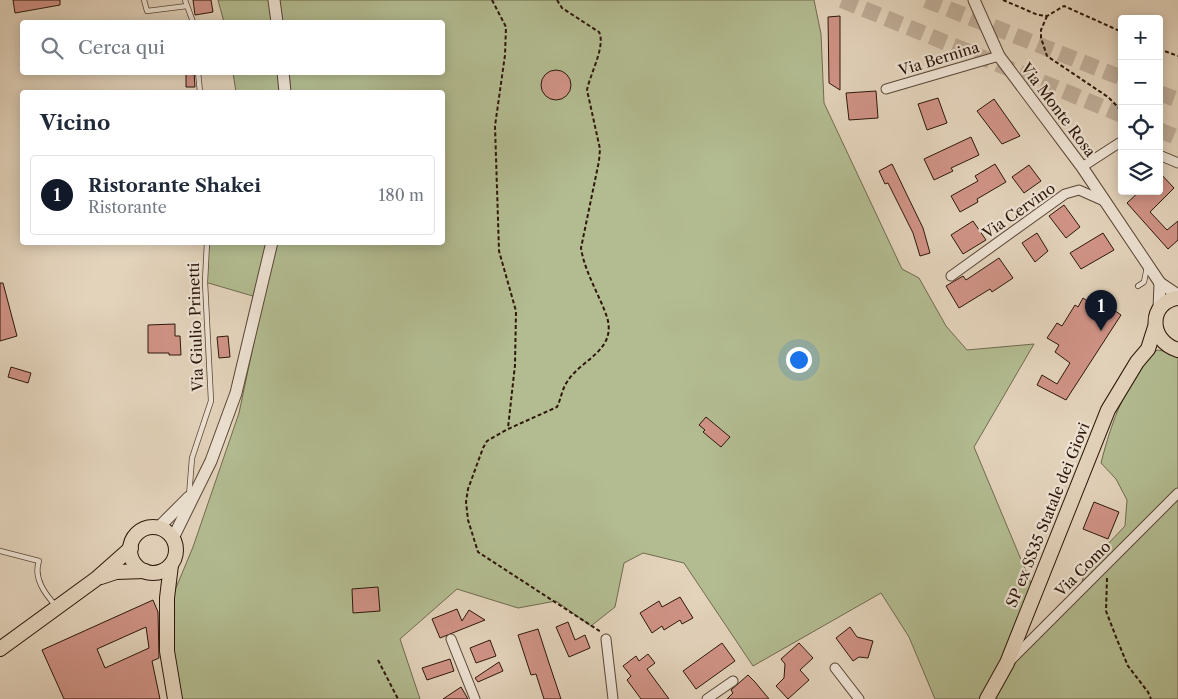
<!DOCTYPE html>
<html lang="it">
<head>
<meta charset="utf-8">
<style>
	body { margin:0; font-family:"Libre Caslon Text",serif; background:#f2f2f3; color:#1f2937 }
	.controls { position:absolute; right:15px; top:15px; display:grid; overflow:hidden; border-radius:5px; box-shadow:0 2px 12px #0003 }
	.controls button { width:45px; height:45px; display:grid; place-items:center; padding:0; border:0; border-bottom:1px solid #e0e1e3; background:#fff; color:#1f2937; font:25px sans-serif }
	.you { position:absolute; left:798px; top:359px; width:18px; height:18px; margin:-12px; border:4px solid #fff; border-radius:50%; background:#1a73e8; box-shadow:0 0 0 8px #1a73e833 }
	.badge { display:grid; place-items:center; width:32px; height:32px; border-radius:50%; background:#111827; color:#fff; font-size:16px; font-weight:700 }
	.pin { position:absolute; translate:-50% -41px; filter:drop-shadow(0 1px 2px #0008) }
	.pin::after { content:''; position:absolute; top:26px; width:18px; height:15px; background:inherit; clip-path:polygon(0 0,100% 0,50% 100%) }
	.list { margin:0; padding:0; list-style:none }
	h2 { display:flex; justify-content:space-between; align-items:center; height:65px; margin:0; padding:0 20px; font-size:21px }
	h2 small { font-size:16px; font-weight:400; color:#747a83 }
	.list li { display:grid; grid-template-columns:32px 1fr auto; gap:15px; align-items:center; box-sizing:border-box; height:80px; margin:0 10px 10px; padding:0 10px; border:1px solid #e0e1e3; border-radius:5px }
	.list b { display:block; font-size:19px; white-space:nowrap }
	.list p { margin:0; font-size:16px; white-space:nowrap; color:#747a83 }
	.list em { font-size:16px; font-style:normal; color:#747a83 }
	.icon { flex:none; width:28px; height:28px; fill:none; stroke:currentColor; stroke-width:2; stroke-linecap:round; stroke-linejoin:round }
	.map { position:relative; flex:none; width:1178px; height:699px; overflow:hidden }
	.search { position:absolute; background:#fff; box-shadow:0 2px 12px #0003; left:20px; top:20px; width:425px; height:55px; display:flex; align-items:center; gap:12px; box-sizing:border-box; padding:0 18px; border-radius:5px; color:#747a83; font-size:19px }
	.panel { position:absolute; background:#fff; box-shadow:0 2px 12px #0003; left:20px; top:90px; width:425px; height:155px; border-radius:5px }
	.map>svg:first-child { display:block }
	.green { fill:#b3bc91; stroke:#706a4e }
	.building { fill:#d09386; stroke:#2d170a; fill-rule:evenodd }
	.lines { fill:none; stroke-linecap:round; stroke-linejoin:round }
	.motorway-tunnel { stroke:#bfad98; stroke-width:16; stroke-dasharray:16 8; stroke-linecap:butt }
	.service-casing { stroke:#5a4636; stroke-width:6 }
	.minor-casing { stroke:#5a4636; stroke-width:11 }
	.tertiary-casing { stroke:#5a4636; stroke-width:13 }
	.primary-casing { stroke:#2d170a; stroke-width:16 }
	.path { stroke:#2d170a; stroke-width:2; stroke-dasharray:4 2.5; stroke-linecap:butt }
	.service { stroke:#ede2d3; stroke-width:4.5 }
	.minor { stroke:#ede2d3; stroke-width:9 }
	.tertiary { stroke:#ede2d3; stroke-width:11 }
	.primary { stroke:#e3d3bb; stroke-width:14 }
	.labels { text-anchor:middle; stroke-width:4.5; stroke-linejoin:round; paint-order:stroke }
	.street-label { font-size:15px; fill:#2d170a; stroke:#ede2d3 }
</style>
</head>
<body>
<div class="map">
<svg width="1178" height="699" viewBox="0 0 1178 699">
	<rect width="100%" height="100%" fill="#e3d3bb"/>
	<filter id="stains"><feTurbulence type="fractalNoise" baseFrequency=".004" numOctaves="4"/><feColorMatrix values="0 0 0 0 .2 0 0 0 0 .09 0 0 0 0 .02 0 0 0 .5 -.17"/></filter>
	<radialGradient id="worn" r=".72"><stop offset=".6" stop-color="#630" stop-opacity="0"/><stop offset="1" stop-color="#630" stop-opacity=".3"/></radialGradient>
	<path class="green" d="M 218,0 L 814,0 L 821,34 L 824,103 L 902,269 L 919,278 L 946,326 L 967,350 L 1034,344 L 974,447 L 1035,593 L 1008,662 L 1080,590 L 1086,567 L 1125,526 L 1127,500 L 1116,479 L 1101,463 C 1112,420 1126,381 1157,350 L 1178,353 L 1178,699 L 935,699 L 909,637 L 881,593 L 753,666 L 684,563 L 643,553 L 624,563 L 615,607 L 591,626 L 556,601 L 518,608 L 457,589 L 400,639 L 420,699 L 178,699 L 172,647 L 173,595 L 193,547 L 239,413 L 263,299 L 205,282 L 207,243 L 442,242 L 442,92 L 236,92 L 233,73 L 442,72 L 442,22 L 224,22 Z"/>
	<g class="building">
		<polygon points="13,0 60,0 60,5 15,13"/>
		<polygon points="193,0 211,0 213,12 195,15"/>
		<polygon points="840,16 840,90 829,83 828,17"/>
		<circle cx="556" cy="85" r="15"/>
		<polygon points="186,72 194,72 195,87 186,87"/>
		<polygon points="876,91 878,118 849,120 846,93"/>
		<polygon points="938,98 947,123 927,130 918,104"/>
		<polygon points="994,99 1020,136 1002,144 977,111"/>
		<polygon points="971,137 979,155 951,168 953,171 934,180 924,159"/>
		<polygon points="892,164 923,228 930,253 920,256 913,233 888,183 885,184 879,171"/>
		<polygon points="995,164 1006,182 977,199 978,202 960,212 951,196 978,181 975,176"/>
		<polygon points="1029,165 1041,181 1024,193 1012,177"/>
		<polygon points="1159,172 1174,188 1150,212 1167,230 1178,221 1178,240 1168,249 1127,203 1140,191 1159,191"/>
		<polygon points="1064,205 1080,227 1066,238 1049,216"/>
		<polygon points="973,221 986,240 963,254 951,235"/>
		<polygon points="1037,233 1048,251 1035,262 1022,243"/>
		<polygon points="1103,233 1114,250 1081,269 1070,253"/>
		<polygon points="999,258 1013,278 992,292 990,289 959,308 946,286 963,276 966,280"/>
		<polygon points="0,283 3,283 17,336 0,341"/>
		<polygon points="1083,298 1103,312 1107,305 1121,315 1066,400 1037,385 1042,375 1057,384 1070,363 1055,352 1059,345 1047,338 1057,323 1062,326 1075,305 1078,307"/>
		<polygon points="175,324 175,336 180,336 181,355 169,355 169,353 148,353 148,325"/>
		<polygon points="228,336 230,357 219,358 217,337"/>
		<polygon points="11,367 31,373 28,383 8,377"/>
		<polygon points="706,417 730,437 721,447 703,432 705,430 699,425"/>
		<polygon points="1094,502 1119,512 1108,539 1083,529"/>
		<polygon points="378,587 380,611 353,613 352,589"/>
		<polygon points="680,597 693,618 682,624 680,620 664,630 662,626 652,633 640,613 659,601 662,607"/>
		<path d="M 153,600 L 158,612 L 159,658 L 152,661 L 160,699 L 64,699 L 42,650 ZM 146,627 L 149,648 L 105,668 L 97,649 Z"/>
		<polygon points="457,609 462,621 469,610 485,620 440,638 432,619"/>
		<polygon points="568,622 575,640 585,635 590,648 569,657 556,627"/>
		<polygon points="850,627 857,637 873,641 868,658 859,657 853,661 836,638"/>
		<polygon points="538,629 548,660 561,699 544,699 536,674 531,675 518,635"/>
		<polygon points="490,640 496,656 476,663 470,648"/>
		<polygon points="722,643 735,661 696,689 683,671"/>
		<polygon points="799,643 813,658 800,670 809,680 788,699 776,686 784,678 785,664 781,659"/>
		<polygon points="648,654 655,663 647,669 669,699 641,699 627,680 631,676 623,666 636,656 639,661"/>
		<polygon points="450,659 454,671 427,680 422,668"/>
		<polygon points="499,662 503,671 478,682 475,678"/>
		<polygon points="748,675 755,682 769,699 727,699 733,693 731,690"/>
		<polygon points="461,687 468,699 443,699"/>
	</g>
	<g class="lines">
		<g class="motorway-tunnel">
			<polyline points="842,0 1122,115"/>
			<polyline points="926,0 1122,78"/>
			<polyline points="1159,93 1178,100"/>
			<polyline points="1159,130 1178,138"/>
		</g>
		<defs>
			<g id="service">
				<polyline points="144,0 147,11 187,6"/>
				<polyline points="185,0 193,22"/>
				<polyline points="198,72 200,92"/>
				<polyline points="1138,286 1144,282 1147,267"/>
				<polyline points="189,496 192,458 211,401 205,282 207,242"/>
				<path d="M 0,551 L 39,561 C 33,578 45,594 56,606"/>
			</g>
			<g id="minor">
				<polyline points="886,89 999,56"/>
				<polyline points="1159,155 1178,163"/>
				<polyline points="1082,167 1119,143 1122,143"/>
				<polyline points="951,276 1065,194 1079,190 1106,202"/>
				<polyline points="451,639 475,699"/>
				<polyline points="606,639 613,699"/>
				<polyline points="1012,659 1178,493"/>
				<polyline points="835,668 859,699"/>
				<polyline points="707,699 733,681"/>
			</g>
			<g id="tertiary">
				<polyline points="274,0 277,22"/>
				<polyline points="974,0 999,56 1082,167 1160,283 1178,295"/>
				<polyline points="283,72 285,92"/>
				<polyline points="1159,309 1160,283"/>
				<polyline points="158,528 189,497"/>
				<polyline points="173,538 211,461 236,393 272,242"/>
			</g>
			<g id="primary">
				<path d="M 1178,298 C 1148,302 1148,341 1178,350"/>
				<circle cx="153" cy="550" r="23"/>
				<polyline points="171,565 167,598 167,651 175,699"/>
				<polyline points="101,577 116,572 145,571"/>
				<polyline points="0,649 96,579 131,548"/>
				<polyline points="987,699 1007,663 1108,410 1137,362 1148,349 1155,327"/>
			</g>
		</defs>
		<use href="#service" class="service-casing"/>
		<use href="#minor" class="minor-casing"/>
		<use href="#tertiary" class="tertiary-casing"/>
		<use href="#primary" class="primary-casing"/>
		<g class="path">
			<polyline points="492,0 506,27 505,55 495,126 499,251 516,311 515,365 508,428"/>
			<path d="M 557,0 L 562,8 L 599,32 C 606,46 590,74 587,90 L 600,149 L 599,161 L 581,248 C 585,273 599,294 607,317 C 617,351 581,359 567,382 C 562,389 561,399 557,407 L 508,429 L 487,441 L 483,448 L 468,489 L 466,502 L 468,520 L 478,552 L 601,632"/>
			<polyline points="1003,0 1038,15 1047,16 1064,6 1122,32"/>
			<polyline points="1047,16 1041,30 1041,38 1047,56 1108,97 1118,107 1122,114"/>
			<polyline points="1159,49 1178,56"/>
			<polyline points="1107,578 1106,611 1116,637 1128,666 1148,692 1151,699"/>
			<polyline points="378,660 398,699"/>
		</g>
		<use href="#service" class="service"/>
		<use href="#minor" class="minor"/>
		<use href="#tertiary" class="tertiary"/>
		<use href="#primary" class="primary"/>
	</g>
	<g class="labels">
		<g class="street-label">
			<text transform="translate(939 59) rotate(-17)" y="5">Via Bernina</text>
			<text transform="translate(1058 110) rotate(53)" y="5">Via Monte Rosa</text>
			<text transform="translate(1019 211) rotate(-35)" y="5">Via Cervino</text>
			<text transform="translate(196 327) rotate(-92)" y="5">Via Giulio Prinetti</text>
			<text transform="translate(1048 515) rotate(-68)" y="5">SP ex SS35 Statale dei Giovi</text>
			<text transform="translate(1083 569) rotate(-45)" y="5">Via Como</text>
		</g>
	</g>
	<rect width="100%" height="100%" filter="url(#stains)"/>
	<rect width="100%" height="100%" fill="url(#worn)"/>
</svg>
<div class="controls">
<button>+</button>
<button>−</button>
<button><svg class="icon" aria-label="locate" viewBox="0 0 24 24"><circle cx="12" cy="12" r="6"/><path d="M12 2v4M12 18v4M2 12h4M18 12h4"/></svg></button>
<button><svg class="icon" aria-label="layers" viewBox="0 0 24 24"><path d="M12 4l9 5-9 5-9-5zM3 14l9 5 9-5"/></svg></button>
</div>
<div class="you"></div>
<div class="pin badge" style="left:1101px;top:331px">1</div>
<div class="search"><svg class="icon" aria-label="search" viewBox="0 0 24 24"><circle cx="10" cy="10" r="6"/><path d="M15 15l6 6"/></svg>Cerca qui</div>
<section class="panel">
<h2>Vicino<small></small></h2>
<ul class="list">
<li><span class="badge">1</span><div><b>Ristorante Shakei</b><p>Ristorante</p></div><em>180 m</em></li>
</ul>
</section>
</div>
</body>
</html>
